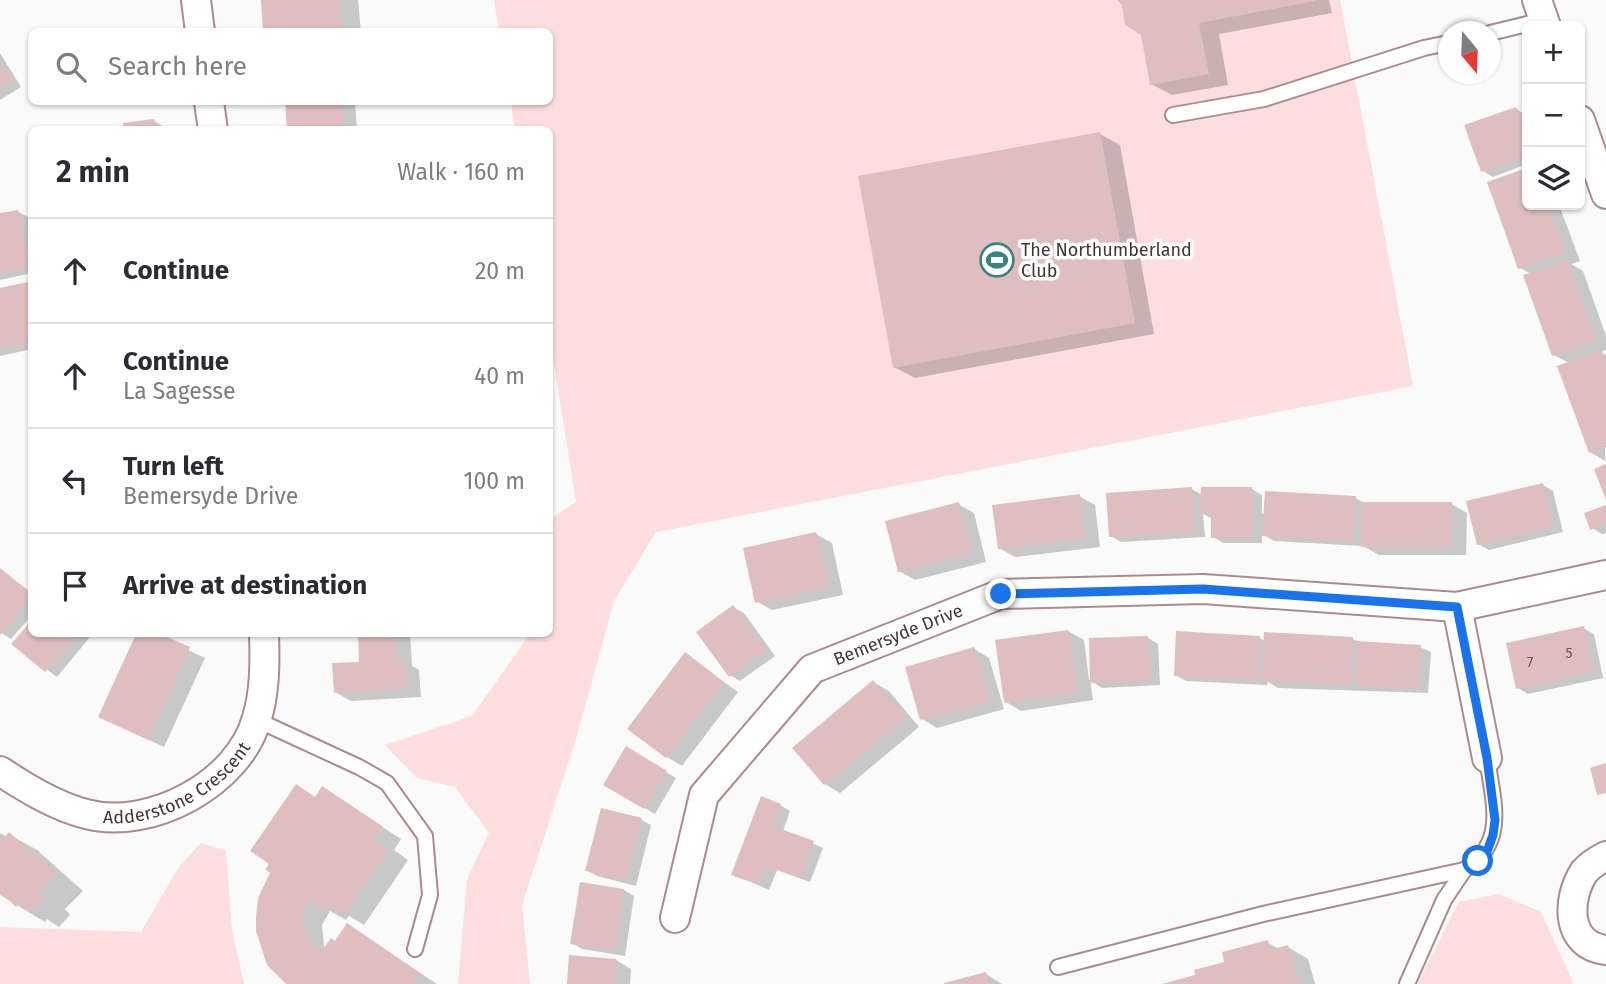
<!DOCTYPE html>
<html lang="en">
<head>
<meta charset="utf-8">
<style>
	body { margin:0; font-family:"Fira Sans",sans-serif; background:#f7f7f7; color:#2b2b33 }
	.controls { position:absolute; right:21px; top:21px; display:grid; overflow:hidden; border-radius:10px; box-shadow:0 2px 5px #0004 }
	.controls button { width:63px; height:63px; display:grid; place-items:center; padding:0; border:0; border-bottom:2px solid #e1e1e2; background:#fff; color:#2b2b33; font:35px sans-serif }
	.compass { position:absolute; left:1438px; top:21px; width:63px; height:63px; border-radius:50%; background:#fff; box-shadow:0 2px 5px #0004; rotate:161deg }
	.stop { position:absolute; width:21px; height:21px; margin:-16px; border:5px solid #1a73e8; border-radius:50%; background:#fff }
	.stop.end { background:#1a73e8; border-color:#fff; box-shadow:0 2px 7px #0008 }
	.list { margin:0; padding:0; list-style:none }
	h2 { display:flex; justify-content:space-between; align-items:center; height:91px; margin:0; padding:0 28px; font-size:30px }
	h2 small { font-size:23px; font-weight:400; color:#7c7c81 }
	.list li { display:grid; grid-template-columns:46px 1fr auto; gap:21px; align-items:center; box-sizing:border-box; height:105px; padding:0 28px; border-top:2px solid #e1e1e2 }
	.list b { display:block; font-size:26px; white-space:nowrap }
	.list p { margin:0; font-size:23px; white-space:nowrap; color:#7c7c81 }
	.list em { font-size:23px; font-style:normal; color:#7c7c81 }
	.icon { flex:none; width:38px; height:38px; fill:none; stroke:currentColor; stroke-width:2; stroke-linecap:round; stroke-linejoin:round }
	.map { position:relative; flex:none; width:1606px; height:984px; overflow:hidden }
	.search { position:absolute; background:#fff; box-shadow:0 2px 5px #0004; left:28px; top:28px; width:525px; height:77px; display:flex; align-items:center; gap:18px; box-sizing:border-box; padding:0 24px; border-radius:10px; color:#7c7c81; font-size:26px }
	.panel { position:absolute; background:#fff; box-shadow:0 2px 5px #0004; left:28px; top:126px; width:525px; height:511px; border-radius:10px }
	.map>svg:first-child { display:block }
	.green { fill:#fdddde }
	.shadow { fill:#0003 }
	.building { fill:#e0bebf }
	.lines { fill:none; stroke-linecap:round; stroke-linejoin:round }
	.service-casing { stroke:#ab8b8c; stroke-width:18 }
	.minor-casing { stroke:#ab8b8c; stroke-width:32 }
	.service { stroke:#fff; stroke-width:14 }
	.minor { stroke:#fff; stroke-width:28 }
	.route { stroke:#1a73e8; stroke-width:9 }
	.labels { text-anchor:middle; stroke-width:7; stroke-linejoin:round; paint-order:stroke }
	.number-label { font-size:14px; fill:#6a5858 }
	.poi-label { font-size:18px; fill:#433636; stroke:#fff; text-anchor:start }
	.street-label { font-size:18px; fill:#433636; stroke:#fff }
</style>
</head>
<body>
<div class="map">
<svg width="1606" height="984" viewBox="0 0 1606 984">
	<rect width="100%" height="100%" fill="#fafafa"/>
	<g class="green">
		<polygon points="494,0 1340,0 1413,386 656,532 614,601 576,739 522,905 530,984 458,984 467,879 489,833 455,787 417,778 385,745 472,716 530,634 550,634 550,519 576,502 550,339 550,130 515,129 511,102 550,102 550,32 499,31"/>
		<polygon points="201,843 226,851 232,930 244,984 0,984 0,927 141,932 179,867"/>
		<polygon points="1499,894 1541,912 1574,984 1417,984 1459,902"/>
	</g>
	<g class="shadow">
		<polygon points="262,0 358,0 361,32 265,32"/>
		<polygon points="1119,0 1329,0 1332,13 1219,34 1228,85 1172,95 1151,84 1142,33"/>
		<polygon points="0,53 21,87 0,100"/>
		<polygon points="287,102 355,102 357,130 289,130"/>
		<polygon points="1516,108 1527,117 1527,164 1493,177 1483,171"/>
		<polygon points="154,121 164,127 165,130 125,130"/>
		<polygon points="1100,134 1120,145 1154,334 915,378 894,367"/>
		<polygon points="1527,169 1527,205 1559,205 1580,261 1571,264 1583,271 1606,336 1606,350 1601,352 1606,355 1605,461 1590,452 1569,363 1554,355 1531,274 1520,268 1489,183"/>
		<polygon points="17,211 28,217 32,235 32,273 0,280 0,215"/>
		<polygon points="32,282 32,349 0,356 0,290"/>
		<polygon points="1543,485 1553,491 1563,532 1489,550 1478,544"/>
		<polygon points="1192,489 1202,495 1252,489 1262,495 1262,514 1355,498 1365,503 1451,504 1467,513 1466,555 1379,555 1363,546 1274,541 1262,534 1262,543 1223,543 1213,537 1213,519 1203,514 1205,537 1121,542 1111,536"/>
		<polygon points="1079,496 1095,505 1100,547 1015,557 999,548"/>
		<polygon points="958,504 974,513 986,562 915,580 899,571"/>
		<polygon points="1606,507 1606,533 1602,534 1592,528"/>
		<polygon points="816,534 832,543 843,595 772,610 756,601"/>
		<polygon points="0,570 32,593 32,615 11,639 0,632"/>
		<polygon points="733,607 744,613 775,656 740,681 730,675"/>
		<polygon points="1583,628 1594,634 1603,678 1528,694 1518,688"/>
		<polygon points="1068,631 1084,640 1089,680 1148,638 1158,644 1160,685 1102,688 1090,680 1093,700 1021,711 1006,702"/>
		<polygon points="32,634 86,634 90,637 57,677 14,644"/>
		<polygon points="138,634 155,634 205,658 164,747 100,717"/>
		<polygon points="360,634 410,634 412,666 419,670 421,697 351,701 335,692 361,663"/>
		<polygon points="1265,634 1353,639 1361,643 1420,647 1431,652 1428,693 1278,688 1268,682 1267,685 1186,681 1175,675 1259,638 1265,641"/>
		<polygon points="974,649 989,658 1004,709 937,728 922,719"/>
		<polygon points="686,655 738,692 682,766 667,757"/>
		<polygon points="873,682 889,691 919,727 840,793 825,784"/>
		<polygon points="626,749 676,778 655,814 605,785"/>
		<polygon points="323,788 401,839 394,850 408,860 364,925 349,916 346,920 330,911 322,925 324,946 326,949 336,943 348,925 437,984 289,984 316,798"/>
		<polygon points="780,805 790,811 783,831 823,848 810,882 777,870 769,890 733,874"/>
		<polygon points="641,820 651,825 636,886 597,876 587,870"/>
		<polygon points="0,833 7,837 10,835 37,850 83,891 65,909 70,915 59,927 47,919 45,922 0,895"/>
		<polygon points="624,890 634,896 625,956 582,949 572,943"/>
		<polygon points="1267,942 1279,949 1288,947 1308,959 1315,984 1166,984 1198,976"/>
		<polygon points="616,960 631,969 630,984 569,984"/>
		<polygon points="986,974 1002,984 947,984"/>
	</g>
	<g class="building">
		<polygon points="261,0 339,0 342,32 263,32"/>
		<polygon points="1117,0 1315,0 1315,1 1199,23 1209,74 1150,85 1141,35 1125,25 1122,5"/>
		<polygon points="0,62 12,81 0,88"/>
		<polygon points="285,102 341,102 343,130 287,130"/>
		<polygon points="1516,107 1527,137 1527,155 1481,172 1464,125"/>
		<polygon points="154,119 156,130 124,130 123,123"/>
		<polygon points="1100,132 1135,323 893,368 858,176"/>
		<polygon points="1527,168 1527,205 1548,205 1565,252 1518,269 1487,182"/>
		<polygon points="18,210 30,266 0,273 0,213"/>
		<polygon points="1567,260 1596,340 1552,356 1523,275"/>
		<polygon points="32,281 32,342 0,349 0,288"/>
		<polygon points="1601,350 1606,364 1606,447 1589,453 1557,366"/>
		<polygon points="1606,464 1606,500 1594,469"/>
		<polygon points="1543,483 1553,527 1477,545 1466,501"/>
		<polygon points="1192,487 1195,532 1109,537 1106,493"/>
		<polygon points="1201,487 1252,487 1252,538 1211,538 1211,514 1200,514"/>
		<polygon points="1265,491 1356,496 1353,542 1262,536"/>
		<polygon points="1080,494 1085,538 998,549 992,505"/>
		<polygon points="959,502 972,553 898,572 885,521"/>
		<polygon points="1362,502 1452,502 1451,547 1361,547"/>
		<polygon points="1606,505 1606,524 1590,530 1584,513"/>
		<polygon points="816,532 829,586 755,603 743,548"/>
		<polygon points="0,568 32,594 32,597 0,635"/>
		<polygon points="733,605 766,649 729,677 696,632"/>
		<polygon points="32,620 32,634 78,634 45,672 11,644"/>
		<polygon points="1584,626 1593,672 1516,689 1506,643"/>
		<polygon points="1068,630 1078,692 1004,703 995,640"/>
		<polygon points="1176,631 1260,636 1257,680 1174,676"/>
		<polygon points="1264,632 1353,637 1351,685 1261,680"/>
		<polygon points="136,634 160,634 190,647 148,740 98,717"/>
		<polygon points="358,634 395,634 397,660 404,659 406,689 334,693 332,663 359,662"/>
		<polygon points="1148,636 1150,680 1090,683 1089,638"/>
		<polygon points="1357,641 1421,645 1419,689 1355,685"/>
		<polygon points="974,647 989,701 920,720 905,667"/>
		<polygon points="685,652 724,682 666,758 627,729"/>
		<polygon points="873,680 905,718 824,785 792,748"/>
		<polygon points="626,746 667,771 644,809 603,785"/>
		<polygon points="1606,763 1606,793 1597,795 1590,768"/>
		<polygon points="296,784 315,797 322,786 382,826 374,838 389,848 343,915 329,905 325,910 309,899 302,913 304,933 313,946 322,951 331,938 335,941 347,923 420,973 412,984 286,984 267,965 256,931 256,916 258,898 270,873 265,869 269,864 250,851"/>
		<polygon points="761,796 781,804 773,826 814,841 800,878 766,866 759,885 731,875"/>
		<polygon points="601,808 642,818 626,881 585,871"/>
		<polygon points="9,832 56,874 38,893 44,898 30,912 20,903 16,907 0,892 0,837 3,839"/>
		<polygon points="580,882 624,889 615,951 570,944"/>
		<polygon points="1268,940 1270,950 1288,945 1299,984 1162,984 1195,975 1194,970 1224,962 1222,952"/>
		<polygon points="569,955 616,959 614,984 567,984"/>
		<polygon points="986,972 989,984 944,984 944,983"/>
	</g>
	<g class="lines">
		<defs>
			<g id="service">
				<polyline points="1490,33 1544,20"/>
				<polyline points="1173,115 1264,99 1424,48 1448,43"/>
				<polyline points="257,720 359,767 387,783 425,836 430,895 415,949"/>
				<path d="M 1058,967 L 1263,914 L 1464,870 C 1508,843 1493,802 1487,758"/>
				<polyline points="1407,984 1444,900 1464,870"/>
			</g>
			<g id="minor">
				<polyline points="196,0 200,32"/>
				<polyline points="1537,0 1546,26"/>
				<polyline points="209,102 213,130"/>
				<polyline points="1580,120 1606,194"/>
				<polyline points="1457,607 1487,758"/>
				<path id="s1" d="M 0,771 C 26,788 55,806 86,814 C 150,831 239,784 257,718 C 265,691 265,662 264,634"/>
				<path d="M 1606,856 C 1598,860 1590,865 1584,872 C 1566,900 1566,946 1606,950"/>
				<path id="s2" d="M 675,918 L 704,795 L 812,669 L 1001,594 L 1203,589 L 1457,607 L 1606,575"/>
			</g>
		</defs>
		<use href="#service" class="service-casing"/>
		<use href="#minor" class="minor-casing"/>
		<use href="#service" class="service"/>
		<use href="#minor" class="minor"/>
	</g>
	<g class="lines">
		<polyline class="route" points="1001,594 1203,589 1457,607 1487,758 1495,820 1493,835 1488,849 1478,861"/>
	</g>
	<defs>
		<symbol id="stadium-ring" viewBox="-11 -11 22 22"><circle r="9.5" fill="#fff" stroke="#398283" stroke-width="1.5"/><path d="M0-5a6.5 5 0 1 0 0 10a6.5 5 0 1 0 0-10ZM-3.5-1.8h7v3.6h-7Z" fill="#398283"/></symbol>
	</defs>
	<g fill-rule="evenodd">
		<use href="#stadium-ring" x="978" y="241" width="38" height="38"/>
	</g>
	<g class="labels">
		<g class="number-label">
			<text x="1569" y="658">5</text>
			<text x="1530" y="667">7</text>
		</g>
		<g class="poi-label">
			<text x="1021" y="256">The Northumberland<tspan x="1021" dy="21">Club</tspan></text>
		</g>
		<g class="street-label">
			<text dy="6" stroke="none"><textPath href="#s2" startOffset="385">Bemersyde Drive</textPath></text>
			<text dy="6" stroke="none"><textPath href="#s1" startOffset="198">Adderstone Crescent</textPath></text>
		</g>
	</g>
</svg>
<div class="controls">
<button>+</button>
<button>−</button>
<button><svg class="icon" aria-label="layers" viewBox="0 0 24 24"><path d="M12 4l9 5-9 5-9-5zM3 14l9 5 9-5"/></svg></button>
</div>
<svg class="compass" viewBox="-18 -18 36 36"><path d="M0-13l5 13h-10z" fill="#e53935"/><path d="M0 13l5-13h-10z" fill="#7c7c81"/></svg>
<div class="stop" style="left:1478px;top:861px"></div>
<div class="stop end" style="left:1001px;top:594px"></div>
<div class="search"><svg class="icon" aria-label="search" viewBox="0 0 24 24"><circle cx="10" cy="10" r="6"/><path d="M15 15l6 6"/></svg>Search here</div>
<section class="panel">
<h2>2 min<small>Walk · 160 m</small></h2>
<ul class="list">
<li><svg class="icon" aria-label="ahead" viewBox="0 0 24 24"><path d="M12 20V5M6 11l6-6 6 6"/></svg><div><b>Continue</b></div><em>20 m</em></li>
<li><svg class="icon" aria-label="ahead" viewBox="0 0 24 24"><path d="M12 20V5M6 11l6-6 6 6"/></svg><div><b>Continue</b><p>La Sagesse</p></div><em>40 m</em></li>
<li><svg class="icon" aria-label="left" viewBox="0 0 24 24"><path d="M17 20v-9H6M10 6l-5 5 5 5"/></svg><div><b>Turn left</b><p>Bemersyde Drive</p></div><em>100 m</em></li>
<li><svg class="icon" aria-label="arrive" viewBox="0 0 24 24"><path d="M6 21V4h12l-3 4 3 4H6"/></svg><div><b>Arrive at destination</b></div></li>
</ul>
</section>
</div>
</body>
</html>
